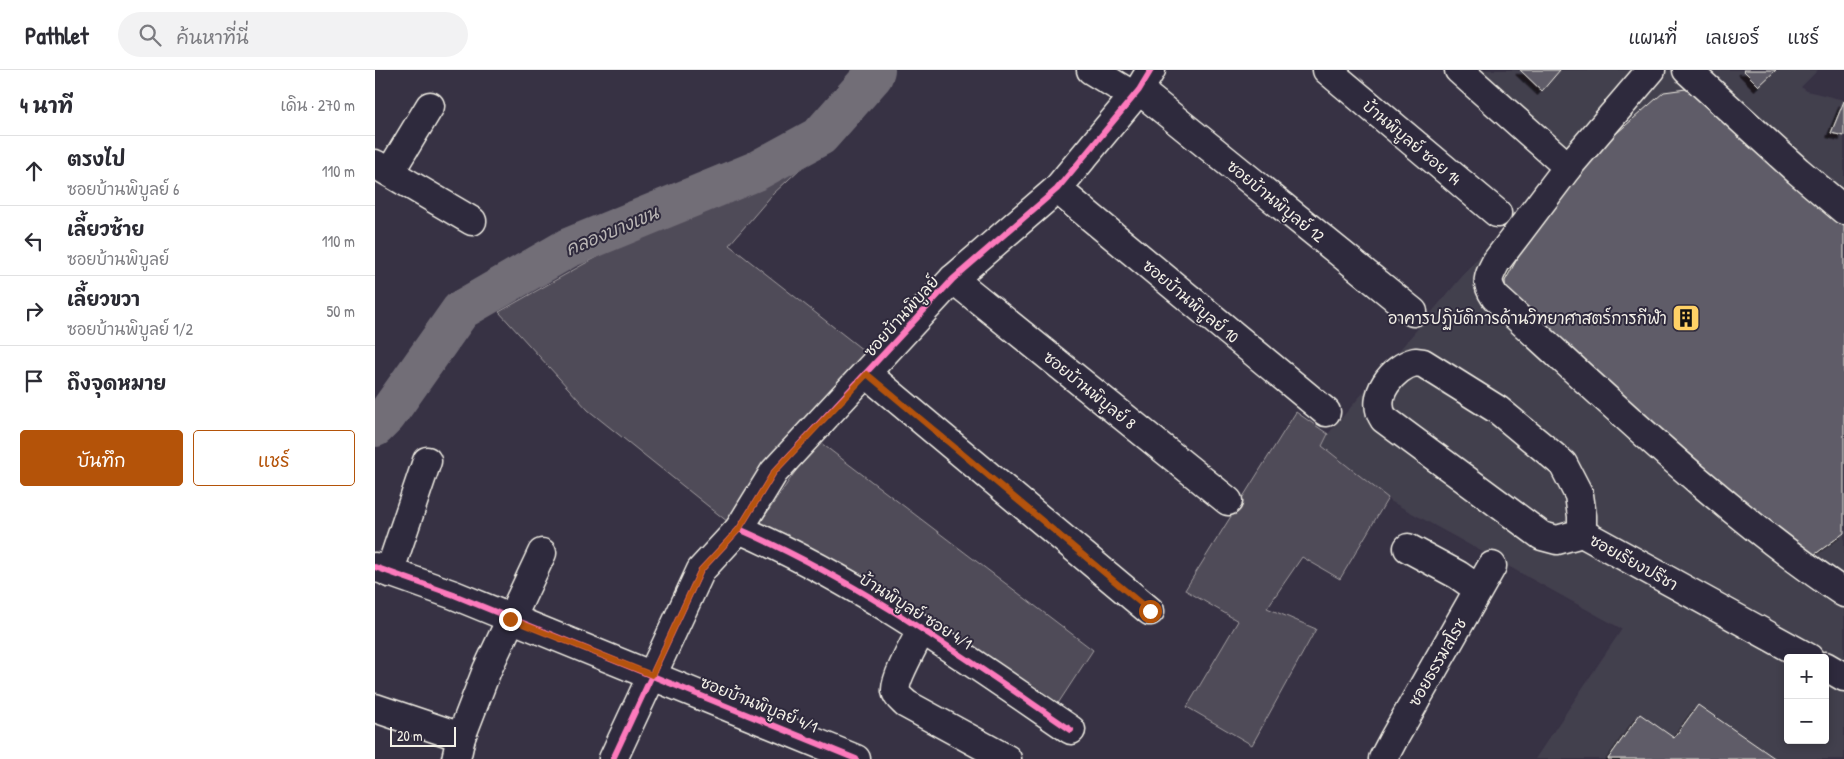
<!DOCTYPE html>
<html lang="th">
<head>
<meta charset="utf-8">
<style>
	body { margin:0; font-family:"Patrick Hand","Playpen Sans Thai",sans-serif; background:#f2f2f3; color:#2b2b33 }
	.controls { position:absolute; right:15px; bottom:15px; display:grid; overflow:hidden; border-radius:5px; box-shadow:0 2px 8px #0003 }
	.controls button { width:45px; height:45px; display:grid; place-items:center; padding:0; border:0; border-bottom:1px solid #e1e1e2; background:#fff; color:#2b2b33; font:25px sans-serif }
	.scale { position:absolute; left:15px; bottom:12px; width:66px; box-sizing:border-box; padding-left:5px; border:2px solid #f4f1e8; border-top:0; font-size:14px; line-height:18px; white-space:nowrap; color:#f4f1e8; -webkit-text-stroke:4px #2f2a3d; paint-order:stroke }
	.stop { position:absolute; width:15px; height:15px; margin:-11px; border:4px solid #b45309; border-radius:50%; background:#fff }
	.stop.end { background:#b45309; border-color:#fff; box-shadow:0 1px 5px #0008 }
	.list { margin:0; padding:0; list-style:none }
	h2 { display:flex; justify-content:space-between; align-items:center; height:65px; margin:0; padding:0 20px; font-size:21px }
	h2 small { font-size:16px; font-weight:400; color:#7c7c81 }
	.list li { display:grid; grid-template-columns:32px 1fr auto; gap:15px; align-items:center; box-sizing:border-box; height:70px; padding:0 20px; border-top:1px solid #e1e1e2 }
	.list b { display:block; font-size:19px; white-space:nowrap }
	.list p { margin:0; font-size:16px; white-space:nowrap; color:#7c7c81 }
	.list em { font-size:16px; font-style:normal; color:#7c7c81 }
	.actions { display:flex; gap:10px; padding:15px 20px }
	.actions a { flex:1; padding:11px 0; border:1px solid #b45309; border-radius:5px; text-align:center; font-size:18px; color:#b45309 }
	.actions .main { background:#b45309; color:#fff }
	.icon { flex:none; width:28px; height:28px; fill:none; stroke:currentColor; stroke-width:2; stroke-linecap:round; stroke-linejoin:round }
	.map { position:relative; flex:none; width:1469px; height:689px; overflow:hidden }
	header { display:flex; align-items:center; gap:30px; box-sizing:border-box; height:70px; padding:0 25px; background:#fff; border-bottom:1px solid #e1e1e2 }
	header strong { font-size:24px }
	nav { display:flex; gap:28px; margin-inline-start:auto; font-size:18px }
	.search { width:350px; height:45px; background:#f2f2f3; display:flex; align-items:center; gap:12px; box-sizing:border-box; padding:0 18px; border-radius:28px; color:#7c7c81; font-size:19px }
	main { display:flex }
	aside { flex:1; background:#fff }
	.map>svg:first-child { display:block }
	.built { fill:#433f4e; fill-rule:evenodd }
	.green { fill:#504b59; stroke:#a29ea0 }
	.lines { fill:none; stroke-linecap:round; stroke-linejoin:round }
	.river { stroke:#726e77; stroke-width:40 }
	.building { fill:#5f5c67; stroke:#f4f1e8; filter:url(#shadow) }
	.minor-casing { stroke:#f4f1e8; stroke-width:31 }
	.minor { stroke:#2f2a3d; stroke-width:28 }
	.cycleway-casing { stroke:#2f2a3d; stroke-width:9 }
	.cycleway { stroke:#fd7abc; stroke-width:6 }
	.route { stroke:#b45309; stroke-width:6 }
	.labels { text-anchor:middle; stroke-width:4; stroke-linejoin:round; paint-order:stroke }
	.street-label { font-size:16px; fill:#f4f1e8; stroke:#2f2a3d }
	.poi-label { font-size:16px; fill:#f4f1e8; stroke:#2f2a3d; text-anchor:end }
	.water-label { font-size:18px; font-style:italic; fill:#bab6b5; stroke:#2f2a3d }
</style>
</head>
<body>
<header>
<strong>Pathlet</strong>
<div class="search"><svg class="icon" aria-label="search" viewBox="0 0 24 24"><circle cx="10" cy="10" r="6"/><path d="M15 15l6 6"/></svg>ค้นหาที่นี่</div>
<nav><a>แผนที่</a><a>เลเยอร์</a><a>แชร์</a></nav>
</header>
<main>
<aside>
<h2>4 นาที<small>เดิน · 270 m</small></h2>
<ul class="list">
<li><svg class="icon" aria-label="ahead" viewBox="0 0 24 24"><path d="M12 20V5M6 11l6-6 6 6"/></svg><div><b>ตรงไป</b><p>ซอยบ้านพิบูลย์ 6</p></div><em>110 m</em></li>
<li><svg class="icon" aria-label="left" viewBox="0 0 24 24"><path d="M17 20v-9H6M10 6l-5 5 5 5"/></svg><div><b>เลี้ยวซ้าย</b><p>ซอยบ้านพิบูลย์</p></div><em>110 m</em></li>
<li><svg class="icon" aria-label="right" viewBox="0 0 24 24"><path d="M7 20v-9h11M14 6l5 5-5 5"/></svg><div><b>เลี้ยวขวา</b><p>ซอยบ้านพิบูลย์ 1/2</p></div><em>50 m</em></li>
<li><svg class="icon" aria-label="arrive" viewBox="0 0 24 24"><path d="M6 21V4h12l-3 4 3 4H6"/></svg><div><b>ถึงจุดหมาย</b></div></li>
</ul>
<div class="actions"><a class="main">บันทึก</a><a>แชร์</a></div>
</aside>
<div class="map">
<svg width="1469" height="689" viewBox="0 0 1469 689">
	<defs>
		<filter id="shadow"><feDropShadow dx="-4.5" dy="4.5" stdDeviation="0" flood-color="#0009"/></filter>
	</defs>
	<rect width="100%" height="100%" fill="#373244"/>
	<filter id="ink" filterUnits="userSpaceOnUse"><feTurbulence type="fractalNoise" baseFrequency=".02" numOctaves="2"/><feDisplacementMap in="SourceGraphic" scale="10" xChannelSelector="R" yChannelSelector="G"/><feConvolveMatrix kernelMatrix="1 2 1 2 8 2 1 2 1" color-interpolation-filters="sRGB"/></filter>
	<g filter="url(#ink)">
		<path class="built" d="M 1071,0 L 1443,0 L 1426,17 L 1432,21 L 1469,30 L 1469,689 L 1160,689 L 1247,559 L 1017,432 L 947,376 L 953,364 L 1176,102 ZM 1413,588 L 1450,588 L 1450,670 L 1413,670 Z"/>
		<g class="green">
			<polygon points="423,90 428,96 397,125 354,175 493,284 353,452 213,340 124,242 209,194 345,124"/>
			<polygon points="921,342 953,364 947,376 1013,428 965,509 927,487 892,538 941,559 877,675 812,637 863,551 810,520"/>
			<polygon points="442,370 718,580 682,635 624,593 386,461 385,453"/>
		</g>
		<g class="lines">
			<polyline class="river" points="0,357 12,345 86,240 193,178 381,101 445,66 498,6 500,0"/>
		</g>
		<g class="building">
			<polygon points="1145,0 1185,0 1167,21"/>
			<polygon points="1368,0 1401,0 1384,16"/>
			<polygon points="1311,19 1362,57 1469,151 1469,463 1439,485 1419,483 1131,227 1130,211 1152,171 1206,98 1235,69 1289,22"/>
			<polygon points="1469,31 1469,66 1456,63"/>
			<polygon points="1323,635 1401,689 1233,689 1265,644 1299,668"/>
		</g>
		<g class="lines">
			<defs>
				<g id="minor">
					<polyline points="716,0 759,26"/>
					<polyline points="952,0 1122,143"/>
					<polyline points="1084,0 1193,97"/>
					<path d="M 1276,0 L 1193,97 L 1121,192 C 1113,207 1110,212 1120,227 C 1233,329 1343,438 1469,523"/>
					<polyline points="1312,0 1423,101 1469,140"/>
					<polyline points="764,20 1038,242"/>
					<polyline points="0,94 97,151"/>
					<polyline points="15,102 55,36"/>
					<polyline points="682,119 951,342"/>
					<polyline points="578,209 853,431"/>
					<path d="M 1040,292 L 1048,293 L 1123,340 L 1188,394 L 1204,425 L 1207,446 L 1207,463 L 1182,470 L 1167,466 L 1009,349 C 994,327 1018,297 1040,292 Z"/>
					<polyline points="492,304 775,541"/>
					<path d="M 364,459 C 484,511 589,587 696,660"/>
					<polyline points="1207,463 1434,588"/>
					<polyline points="1033,478 1083,505 1103,519"/>
					<polyline points="0,497 79,525 481,689"/>
					<polyline points="14,503 52,391"/>
					<path d="M 547,559 C 541,571 519,610 521,621 C 522,627 527,630 531,634 L 632,689"/>
					<polyline points="1450,596 1469,607"/>
					<polyline points="0,638 86,667"/>
					<polyline points="81,689 86,667 112,600 167,483"/>
					<polyline points="238,689 326,500 364,459 399,402 578,209 682,119 764,20 776,0"/>
					<polyline points="1008,689 1018,670 1117,496"/>
				</g>
			</defs>
			<use href="#minor" class="minor-casing"/>
			<use href="#minor" class="minor"/>
			<defs>
				<g id="cycleway">
					<path d="M 364,459 C 484,511 589,587 696,660"/>
					<polyline points="0,497 79,525 481,689"/>
					<polyline points="238,689 326,500 364,459 399,402 578,209 682,119 764,20 776,0"/>
				</g>
			</defs>
			<use href="#cycleway" class="cycleway-casing"/>
			<use href="#cycleway" class="cycleway"/>
		</g>
	</g>
	<g class="lines" filter="url(#ink)">
		<polyline class="route" points="135,549 277,605 326,500 364,459 399,402 492,304 775,541"/>
	</g>
	<defs>
		<symbol id="building-square" viewBox="-11 -11 22 22"><rect x="-9" y="-9" width="18" height="18" rx="4" fill="#ffd166" stroke="#2f2a3d"/><path d="M-4-6H4V6H1V3H-1V6H-4ZM-2.5-4.3h1.7v1.8h-1.7ZM.8-4.3h1.7v1.8H.8ZM-2.5-1h1.7V.8h-1.7ZM.8-1h1.7V.8H.8Z" fill="#111"/></symbol>
	</defs>
	<g fill-rule="evenodd">
		<use href="#building-square" x="1295" y="232" width="32" height="32"/>
	</g>
	<g class="labels">
		<g class="street-label">
			<text transform="translate(1037 72) rotate(40)" y="6">บ้านพิบูลย์ ซอย 14</text>
			<text transform="translate(901 131) rotate(39)" y="6">ซอยบ้านพิบูลย์ 12</text>
			<text transform="translate(816 231) rotate(40)" y="6">ซอยบ้านพิบูลย์ 10</text>
			<text transform="translate(526 246) rotate(-48)" y="6">ซอยบ้านพิบูลย์</text>
			<text transform="translate(715 320) rotate(39)" y="6">ซอยบ้านพิบูลย์ 8</text>
			<text transform="translate(1259 492) rotate(29)" y="6">ซอยเรียงปรีชา</text>
			<text transform="translate(541 541) rotate(32)" y="6">บ้านพิบูลย์ ซอย 4/1</text>
			<text transform="translate(1062 592) rotate(-60)" y="6">ซอยธรรมสโรช</text>
			<text transform="translate(384 634) rotate(22)" y="6">ซอยบ้านพิบูลย์ 4/1</text>
		</g>
		<g class="poi-label">
			<text x="1292" y="254">อาคารปฏิบัติการด้านวิทยาศาสตร์การกีฬา</text>
		</g>
		<g class="water-label">
			<text transform="translate(237 161) rotate(-23)" y="6">คลองบางเขน</text>
		</g>
	</g>
</svg>
<div class="controls">
<button>+</button>
<button>−</button>
</div>
<div class="scale">20 m</div>
<div class="stop" style="left:775px;top:541px"></div>
<div class="stop end" style="left:135px;top:549px"></div>
</div>
</main>
</body>
</html>
